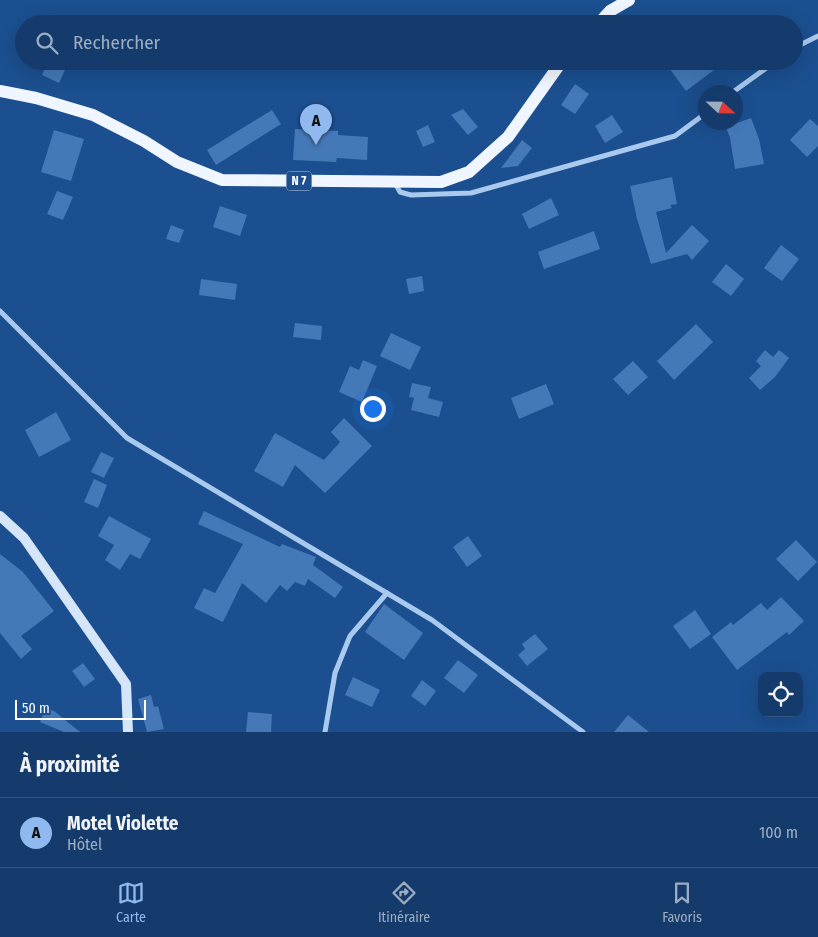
<!DOCTYPE html>
<html lang="fr">
<head>
<meta charset="utf-8">
<style>
	body { margin:0; font-family:"Fira Sans Condensed",sans-serif; background:#1d4271; color:#f1f3f6 }
	.controls { position:absolute; right:15px; bottom:15px; display:grid; overflow:hidden; border-radius:10px; box-shadow:0 5px 20px #0002 }
	.controls button { width:45px; height:45px; display:grid; place-items:center; padding:0; border:0; border-bottom:1px solid #33557e; background:#143b6b; color:#f1f3f6; font:25px sans-serif }
	.compass { position:absolute; left:698px; top:85px; width:45px; height:45px; border-radius:50%; background:#143b6b; box-shadow:0 5px 20px #0002; rotate:112deg }
	.scale { position:absolute; left:15px; bottom:12px; width:131px; box-sizing:border-box; padding-left:5px; border:2px solid #fff; border-top:0; font-size:14px; line-height:18px; white-space:nowrap; color:#fff; -webkit-text-stroke:4px #1b4f8f; paint-order:stroke }
	.you { position:absolute; left:372px; top:408px; width:18px; height:18px; margin:-12px; border:4px solid #fff; border-radius:50%; background:#1a73e8; box-shadow:0 0 0 8px #1a73e833 }
	.badge { display:grid; place-items:center; width:32px; height:32px; border-radius:50%; background:#90b9f0; color:#111; font-size:16px; font-weight:700 }
	.pin { position:absolute; translate:-50% -41px; filter:drop-shadow(0 1px 2px #0008) }
	.pin::after { content:''; position:absolute; top:26px; width:18px; height:15px; background:inherit; clip-path:polygon(0 0,100% 0,50% 100%) }
	.list { margin:0; padding:0; list-style:none }
	h2 { display:flex; justify-content:space-between; align-items:center; height:65px; margin:0; padding:0 20px; font-size:21px }
	h2 small { font-size:16px; font-weight:400; color:#9dadc1 }
	.list li { display:grid; grid-template-columns:32px 1fr auto; gap:15px; align-items:center; box-sizing:border-box; height:70px; padding:0 20px; border-top:1px solid #33557e }
	.list b { display:block; font-size:19px; white-space:nowrap }
	.list p { margin:0; font-size:16px; white-space:nowrap; color:#9dadc1 }
	.list em { font-size:16px; font-style:normal; color:#9dadc1 }
	.icon { flex:none; width:28px; height:28px; fill:none; stroke:currentColor; stroke-width:2; stroke-linecap:round; stroke-linejoin:round }
	.map { position:relative; flex:none; width:818px; height:732px; overflow:hidden }
	.search { position:absolute; background:#143b6b; box-shadow:0 5px 20px #0002; left:15px; right:15px; top:15px; height:55px; display:flex; align-items:center; gap:12px; box-sizing:border-box; padding:0 18px; border-radius:28px; color:#9dadc1; font-size:19px }
	.sheet { height:135px; background:#143b6b }
	nav { display:flex; justify-content:space-around; align-items:center; box-sizing:border-box; height:70px; border-top:1px solid #33557e; background:#143b6b; font-size:14px; color:#9dadc1 }
	nav a { display:grid; justify-items:center; gap:2px }
	nav .on { color:#90b9f0 }
	.map>svg:first-child { display:block }
	.building { fill:#4478b7 }
	.lines { fill:none; stroke-linecap:round; stroke-linejoin:round }
	.street { stroke:#a9c9ee; stroke-width:5 }
	.secondary { stroke:#d6e6fa; stroke-width:10 }
	.primary { stroke:#f0f6ff; stroke-width:12 }
	.labels { text-anchor:middle; stroke-width:5; stroke-linejoin:round; paint-order:stroke }
	.shield { fill:#1b4f8f; stroke:#bbcadd; stroke-width:1 }
	.shield-label { font-size:12px; font-weight:bold; fill:#fff }
</style>
</head>
<body>
<div class="map">
<svg width="818" height="732" viewBox="0 0 818 732">
	<rect width="100%" height="100%" fill="#1b4f8f"/>
	<g class="building">
		<polygon points="48,61 69,61 59,83 42,75"/>
		<polygon points="664,61 726,61 686,91"/>
		<polygon points="575,84 589,94 575,114 561,105"/>
		<polygon points="463,109 478,127 468,135 451,115"/>
		<polygon points="272,110 281,124 216,165 207,150"/>
		<polygon points="612,115 623,132 605,143 595,126"/>
		<polygon points="751,118 759,139 764,164 735,169 730,138 726,127"/>
		<polygon points="810,119 818,126 818,146 807,157 790,140"/>
		<polygon points="428,125 435,142 423,147 416,131"/>
		<polygon points="295,129 338,131 338,135 368,137 367,160 337,158 336,162 293,160"/>
		<polygon points="54,130 84,139 71,181 41,172"/>
		<polygon points="522,140 532,148 518,166 501,168"/>
		<polygon points="672,177 677,204 670,205 672,208 656,212 666,253 692,225 709,241 692,260 687,254 651,264 637,219 630,186"/>
		<polygon points="57,191 73,197 63,220 47,214"/>
		<polygon points="551,198 559,215 529,229 522,214"/>
		<polygon points="220,206 247,215 240,236 213,227"/>
		<polygon points="171,225 184,230 179,243 166,239"/>
		<polygon points="594,231 600,249 544,269 538,252"/>
		<polygon points="781,245 799,259 782,281 764,268"/>
		<polygon points="726,264 744,279 731,296 712,282"/>
		<polygon points="422,276 424,291 409,294 406,279"/>
		<polygon points="201,279 237,284 235,300 199,295"/>
		<polygon points="295,323 322,326 321,340 293,337"/>
		<polygon points="696,324 713,342 674,380 657,361"/>
		<polygon points="391,333 421,347 410,370 380,356"/>
		<polygon points="765,350 773,357 779,350 789,358 775,377 760,390 749,378 761,366 756,361"/>
		<polygon points="363,360 377,366 362,402 339,392 350,366 359,370"/>
		<polygon points="633,361 648,377 628,395 613,379"/>
		<polygon points="412,383 431,387 428,398 443,402 439,417 411,410 414,398 409,397"/>
		<polygon points="546,384 554,404 519,419 511,398"/>
		<polygon points="56,412 71,440 39,457 25,430"/>
		<polygon points="344,418 372,446 325,493 295,465 283,487 254,471 275,433 324,460 340,442 331,432"/>
		<polygon points="101,452 114,458 104,478 91,472"/>
		<polygon points="94,479 107,485 98,508 84,502"/>
		<polygon points="204,511 280,547 282,544 316,557 313,565 343,587 335,598 308,579 305,586 295,582 287,591 280,585 266,603 242,583 223,622 194,608 204,588 215,593 243,544 198,524"/>
		<polygon points="109,516 151,539 140,559 130,554 120,570 105,560 114,545 98,536"/>
		<polygon points="468,536 482,556 467,567 453,547"/>
		<polygon points="796,540 817,562 798,581 776,559"/>
		<polygon points="0,554 23,572 54,611 21,636 32,649 21,659 0,633"/>
		<polygon points="781,597 804,621 789,635 787,632 737,670 712,637 731,622 733,625 761,603 767,610"/>
		<polygon points="384,604 423,633 404,660 365,632"/>
		<polygon points="695,610 711,634 690,649 673,626"/>
		<polygon points="535,634 548,649 527,666 518,655 525,649 522,644"/>
		<polygon points="458,660 478,675 464,693 444,678"/>
		<polygon points="83,663 95,679 84,687 72,671"/>
		<polygon points="353,677 380,690 372,707 345,695"/>
		<polygon points="422,680 436,691 425,706 411,696"/>
		<polygon points="151,695 154,707 158,706 164,729 147,732 138,699"/>
		<polygon points="46,708 54,711 80,732 64,732 40,722"/>
		<polygon points="248,712 272,714 271,732 246,732"/>
		<polygon points="628,715 649,732 614,732"/>
	</g>
	<g class="lines">
		<g class="street">
			<polyline points="794,48 818,36"/>
			<polyline points="733,92 776,61"/>
			<polyline points="395,183 400,192 411,195 471,193 675,136 706,113"/>
			<polyline points="0,311 127,438 432,620 583,732"/>
			<polyline points="325,732 335,673 350,636 387,593"/>
		</g>
		<polyline class="secondary" points="0,516 24,538 126,684 128,732"/>
		<g class="primary">
			<polyline points="598,24 610,11 629,0"/>
			<polyline points="0,91 36,98 93,115 144,141 177,162 222,180 441,182 469,172 508,137 562,61"/>
		</g>
	</g>
	<g class="labels">
		<rect class="shield" x="286.5" y="171.5" width="25" height="19" rx="4"/>
		<g class="shield-label">
			<text x="299" y="185">N 7</text>
		</g>
	</g>
</svg>
<div class="controls">
<button><svg class="icon" aria-label="locate" viewBox="0 0 24 24"><circle cx="12" cy="12" r="6"/><path d="M12 2v4M12 18v4M2 12h4M18 12h4"/></svg></button>
</div>
<svg class="compass" viewBox="-18 -18 36 36"><path d="M0-13l5 13h-10z" fill="#e53935"/><path d="M0 13l5-13h-10z" fill="#9dadc1"/></svg>
<div class="scale">50 m</div>
<div class="you"></div>
<div class="pin badge" style="left:316px;top:145px">A</div>
<div class="search"><svg class="icon" aria-label="search" viewBox="0 0 24 24"><circle cx="10" cy="10" r="6"/><path d="M15 15l6 6"/></svg>Rechercher</div>
</div>
<section class="sheet">
<h2>À proximité<small></small></h2>
<ul class="list">
<li><span class="badge">A</span><div><b>Motel Violette</b><p>Hôtel</p></div><em>100 m</em></li>
</ul>
</section>
<nav>
<a class="on"><svg class="icon" aria-label="map" viewBox="0 0 24 24"><path d="M3 6l6-2 6 2 6-2v14l-6 2-6-2-6 2zM9 4v14M15 6v14"/></svg>Carte</a>
<a><svg class="icon" aria-label="directions" viewBox="0 0 24 24"><path d="M12 3l9 9-9 9-9-9zM9 14v-3h6M13 9l2 2-2 2"/></svg>Itinéraire</a>
<a><svg class="icon" aria-label="saved" viewBox="0 0 24 24"><path d="M7 4h10v16l-5-4-5 4z"/></svg>Favoris</a>
</nav>
</body>
</html>
